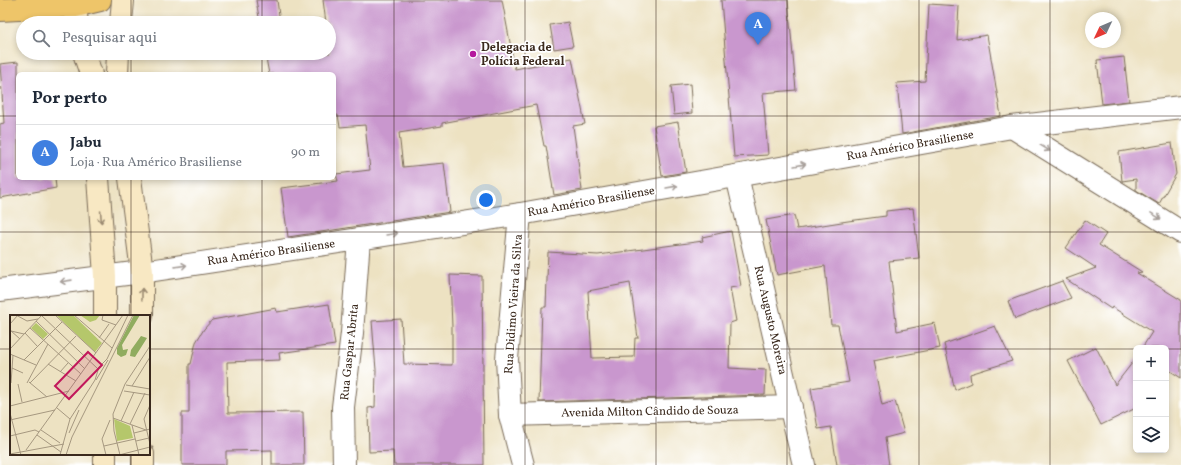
<!DOCTYPE html>
<html lang="pt">
<head>
<meta charset="utf-8">
<style>
	body { margin:0; font-family:Vollkorn,serif; background:#f2f2f3; color:#1f2937 }
	.controls { position:absolute; right:12px; bottom:12px; display:grid; overflow:hidden; border-radius:6px; box-shadow:0 2px 6px #0003 }
	.controls button { width:36px; height:36px; display:grid; place-items:center; padding:0; border:0; border-bottom:1px solid #e0e1e3; background:#fff; color:#1f2937; font:20px sans-serif }
	.compass { position:absolute; left:1085px; top:12px; width:36px; height:36px; border-radius:50%; background:#fff; box-shadow:0 2px 6px #0003; rotate:226deg }
	.you { position:absolute; left:486px; top:200px; width:14px; height:14px; margin:-10px; border:3px solid #fff; border-radius:50%; background:#1a73e8; box-shadow:0 0 0 6px #1a73e833 }
	.badge { display:grid; place-items:center; width:26px; height:26px; border-radius:50%; background:#111827; color:#fff; font-size:13px; font-weight:700 }
	.pin { position:absolute; translate:-50% -33px; filter:drop-shadow(0 1px 2px #0008) }
	.pin::after { content:''; position:absolute; top:21px; width:14px; height:12px; background:inherit; clip-path:polygon(0 0,100% 0,50% 100%) }
	.list { margin:0; padding:0; list-style:none }
	h2 { display:flex; justify-content:space-between; align-items:center; height:52px; margin:0; padding:0 16px; font-size:17px }
	h2 small { font-size:13px; font-weight:400; color:#747a83 }
	.list li { display:grid; grid-template-columns:26px 1fr auto; gap:12px; align-items:center; box-sizing:border-box; height:56px; padding:0 16px; border-top:1px solid #e0e1e3 }
	.list b { display:block; font-size:15px; white-space:nowrap }
	.list p { margin:0; font-size:13px; white-space:nowrap; color:#747a83 }
	.list em { font-size:13px; font-style:normal; color:#747a83 }
	.icon { flex:none; width:22px; height:22px; fill:none; stroke:currentColor; stroke-width:2; stroke-linecap:round; stroke-linejoin:round }
	.map { position:relative; flex:none; width:1181px; height:465px; overflow:hidden }
	.search { position:absolute; background:#fff; box-shadow:0 2px 6px #0003; left:16px; top:16px; width:320px; height:44px; display:flex; align-items:center; gap:10px; box-sizing:border-box; padding:0 14px; border-radius:22px; color:#747a83; font-size:15px }
	.panel { position:absolute; background:#fff; box-shadow:0 2px 6px #0003; left:16px; top:72px; width:320px; height:108px; border-radius:6px }
	.map>svg:first-child { display:block }
	.building { fill:#c997ce; fill-rule:evenodd }
	.lines { fill:none; stroke-linecap:round; stroke-linejoin:round }
	.street-casing { stroke:#796a57; stroke-width:24 }
	.secondary-casing { stroke:#796a57; stroke-width:24 }
	.primary-casing { stroke:#796a57; stroke-width:24 }
	.street { stroke:#fff; stroke-width:22 }
	.secondary { stroke:#f8e8c3; stroke-width:22 }
	.primary { stroke:#eec569; stroke-width:22 }
	.oneway { stroke:#a79f9a }
	.oneway2 { stroke:#9a8970 }
	.grid { fill:none; stroke:#3b2a1e; stroke-width:1; stroke-opacity:0.55 }
	.poi-dot { fill:#b5179e; stroke:#fff; stroke-width:1.5 }
	.labels { text-anchor:middle; stroke-width:3.5; stroke-linejoin:round; paint-order:stroke }
	.poi-label { font-size:12px; font-weight:bold; fill:#3b2a1e; stroke:#fff; text-anchor:start }
	.street-label { font-size:12px; fill:#3b2a1e; stroke:#fff }
	.inset-road { fill:none; stroke:#a69880; stroke-width:1 }
	.view { fill:#c2185b; fill-opacity:0.15; stroke:#c2185b; stroke-width:2 }
	.inset-edge { fill:none; stroke:#3b2a1e; stroke-width:2 }
</style>
</head>
<body>
<div class="map">
<svg width="1181" height="465" viewBox="0 0 1181 465">
	<rect width="100%" height="100%" fill="#fff"/>
	<filter id="ink" filterUnits="userSpaceOnUse"><feTurbulence type="fractalNoise" baseFrequency=".025" numOctaves="2"/><feDisplacementMap in="SourceGraphic" scale="8" xChannelSelector="R" yChannelSelector="G"/><feConvolveMatrix kernelMatrix="1 2 1 2 8 2 1 2 1" color-interpolation-filters="sRGB"/></filter>
	<filter id="wash" filterUnits="userSpaceOnUse"><feTurbulence type="fractalNoise" baseFrequency=".012" numOctaves="4" result="noise"/><feDisplacementMap in="SourceGraphic" scale="16" xChannelSelector="R" yChannelSelector="G"/><feGaussianBlur stdDeviation="0.9" result="paint"/><feColorMatrix in="noise" values="0 0 0 0 0 0 0 0 0 0 0 0 0 0 0 0 0 1.4 0 .05"/><feComposite in="paint" operator="in"/></filter>
	<g filter="url(#wash)">
		<rect width="100%" height="100%" fill="#ede2c2"/>
		<g id="blocks">
			<g class="building">
				<polygon points="256,0 277,0 280,23 260,23"/>
				<polygon points="323,0 502,0 515,69 572,58 585,124 573,126 582,190 554,195 546,146 544,146 536,105 442,123 442,126 399,133 403,167 444,163 450,212 288,237 281,188 338,181 336,174 370,170 365,125 340,127 338,115 334,116 334,74 269,74 265,53 330,53 329,23 326,23"/>
				<polygon points="721,0 788,0 796,90 763,93 768,155 734,157"/>
				<polygon points="929,4 959,6 957,40 987,35 1001,116 902,134 897,83 925,81"/>
				<polygon points="568,22 573,46 554,49 550,25"/>
				<polygon points="1124,57 1129,101 1102,104 1097,60"/>
				<polygon points="18,62 18,178 55,178 56,188 0,198 0,124 4,123 0,64"/>
				<polygon points="690,84 692,113 674,115 671,86"/>
				<polygon points="678,122 686,172 662,176 654,126"/>
				<polygon points="1172,143 1176,174 1159,204 1136,190 1136,179 1122,181 1119,152"/>
				<polygon points="913,208 919,258 889,261 897,331 935,323 940,348 873,361 882,405 895,401 904,433 885,438 889,465 837,465 831,427 818,429 811,388 849,382 838,325 831,325 825,266 777,275 766,220 794,215 797,229 848,221 886,216 886,211"/>
				<polygon points="1085,220 1106,234 1099,245 1142,272 1137,273 1181,300 1181,378 1166,368 1166,348 1142,348 1152,332 1112,307 1111,309 1066,279 1096,268 1066,248"/>
				<path d="M 731,231 L 741,286 L 730,288 L 736,321 L 730,323 L 729,368 L 766,370 L 765,395 L 539,402 L 542,307 L 546,307 L 548,252 L 598,255 L 703,241 L 702,237 ZM 630,283 L 638,338 L 635,338 L 634,357 L 592,358 L 588,291 Z"/>
				<polygon points="450,275 482,276 484,465 394,465 393,451 369,452 368,408 375,407 376,370 372,321 401,319 404,364 452,365 452,327"/>
				<polygon points="1062,281 1071,298 1015,319 1008,301"/>
				<polygon points="329,304 335,345 279,353 280,360 227,362 228,413 303,412 304,465 272,465 272,450 226,451 226,465 182,465 182,413 189,413 189,364 191,364 196,342 204,329 212,320 276,308 277,312"/>
				<polygon points="995,326 1012,361 970,374 971,383 955,390 944,344"/>
				<polygon points="1096,347 1115,385 1136,358 1136,408 1101,425 1068,361"/>
			</g>
		</g>
	</g>
	<g filter="url(#ink)">
		<use href="#blocks" fill-opacity="0" stroke="#796a57" stroke-width="1"/>
		<g class="lines">
			<defs>
				<g id="street">
					<polyline points="1012,127 1181,232"/>
					<polyline points="737,176 804,465"/>
					<polyline points="520,214 507,359 510,415 523,465"/>
					<polyline points="0,290 142,272 359,239 520,214 1012,127 1181,107"/>
					<polyline points="510,415 791,407"/>
					<polyline points="344,465 343,407 352,333 359,239"/>
				</g>
				<g id="secondary">
					<polyline points="75,6 77,23"/>
					<polyline points="121,23 123,0"/>
					<polyline points="84,53 91,74"/>
					<polyline points="117,74 118,53"/>
					<polyline points="98,178 105,276 105,316"/>
					<polyline points="130,178 142,272 142,316"/>
					<polyline points="105,454 105,465"/>
					<polyline points="143,454 143,465"/>
				</g>
				<polyline id="primary" points="0,10 75,6 100,0"/>
			</defs>
			<use href="#street" class="street-casing"/>
			<use href="#secondary" class="secondary-casing"/>
			<use href="#primary" class="primary-casing"/>
			<use href="#street" class="street"/>
			<use href="#secondary" class="secondary"/>
			<use href="#primary" class="primary"/>
		</g>
		<defs><path id="oneway-shaft" d="M-6 0H5M1.5-3L5.5 0L1.5 3" fill="none" stroke-width="1.6" stroke-linecap="round" stroke-linejoin="round"/></defs>
		<g class="oneway">
			<use href="#oneway-shaft" transform="translate(1045 148) rotate(32)"/>
			<use href="#oneway-shaft" transform="translate(800 165) rotate(-10)"/>
			<use href="#oneway-shaft" transform="translate(672 187) rotate(-10)"/>
			<use href="#oneway-shaft" transform="translate(1156 216) rotate(32)"/>
			<use href="#oneway-shaft" transform="translate(392 234) rotate(-9)"/>
			<use href="#oneway-shaft" transform="translate(181 266) rotate(-8)"/>
			<use href="#oneway-shaft" transform="translate(66 281) rotate(172)"/>
		</g>
		<g class="oneway2">
			<use href="#oneway-shaft" transform="translate(101 217) rotate(86)"/>
			<use href="#oneway-shaft" transform="translate(142 294) rotate(-90)"/>
		</g>
	</g>
	<path class="grid" d="M 131,0 L 131,23M 262,0 L 262,23M 394,0 L 394,465M 525,0 L 525,465M 656,0 L 656,465M 787,0 L 787,465M 919,0 L 919,465M 1050,0 L 1050,465M 131,53 L 131,74M 262,53 L 262,74M 0,116 L 18,116M 334,116 L 1181,116M 131,178 L 131,316M 262,178 L 262,465M 0,232 L 1181,232M 0,349 L 11,349M 149,349 L 1136,349M 1166,349 L 1181,349M 131,454 L 131,465"/>
	<circle class="poi-dot" cx="473" cy="54" r="4"/>
	<g class="labels">
		<g class="poi-label">
			<text x="481" y="51">Delegacia de<tspan x="481" dy="14">Polícia Federal</tspan></text>
		</g>
		<g class="street-label">
			<text transform="translate(910 145) rotate(-10)" y="4">Rua Américo Brasiliense</text>
			<text transform="translate(591 201) rotate(-10)" y="4">Rua Américo Brasiliense</text>
			<text transform="translate(271 252) rotate(-8)" y="4">Rua Américo Brasiliense</text>
			<text transform="translate(513 304) rotate(-86)" y="4">Rua Didimo Vieira da Silva</text>
			<text transform="translate(771 320) rotate(77)" y="4">Rua Augusto Moreira</text>
			<text transform="translate(349 352) rotate(-84)" y="4">Rua Gaspar Abrita</text>
			<text transform="translate(650 411) rotate(-1)" y="4">Avenida Milton Cândido de Souza</text>
		</g>
	</g>
	<g transform="translate(10 315)">
		<rect width="140" height="140" fill="#ede2c2"/>
		<path d="M 46,0 L 63,0 L 92,28 L 85,37 ZM 70,0 L 90,0 L 86,5 L 80,7 ZM 26,8 L 38,19 L 33,24 L 21,13 ZM 104,104 L 120,111 L 123,123 L 107,126 Z" fill="#b5c76b"/>
		<path d="M 124,0 L 130,0 L 112,30 L 113,35 L 118,34 L 116,40 L 111,42 L 107,39 L 107,33 ZM 131,21 L 137,23 L 125,42 L 120,41 L 121,35 Z" fill="#90ac5f"/>
		<path class="inset-road" d="M 6,0 L 17,6 L 28,4M 31,0 L 88,54M 45,0 L 86,38M 64,0 L 102,33M 93,0 L 92,5 L 106,10M 26,6 L 75,54M 0,9 L 8,0M 20,13 L 71,59M 0,15 L 10,24M 1,16 L 14,19M 15,18 L 28,32M 89,23 L 99,9M 0,34 L 32,0M 0,39 L 26,50M 14,45 L 52,7M 38,49 L 66,66M 2,53 L 13,58M 50,57 L 58,48M 86,65 L 98,45M 19,67 L 37,82M 1,68 L 3,40M 17,68 L 38,29M 20,68 L 66,21M 8,69 L 12,87M 116,70 L 140,74M 122,71 L 140,42M 114,76 L 140,80M 140,90 L 134,104 L 140,129M 0,91 L 59,76M 47,93 L 60,104M 0,98 L 11,140M 103,103 L 136,115M 0,105 L 45,95M 111,106 L 124,77M 120,109 L 135,78M 122,110 L 129,140M 31,115 L 50,128M 59,118 L 69,95M 124,118 L 140,114M 27,120 L 51,137M 0,121 L 25,115 L 29,117M 126,126 L 139,123M 94,131 L 125,124M 16,135 L 113,0M 0,139 L 54,129M 50,140 L 60,104 L 85,65 L 89,52 L 97,44 L 118,0M 56,140 L 62,122 L 123,0M 96,140 L 92,124 L 100,105M 109,140 L 140,132M 110,140 L 104,116 L 103,99 L 115,69 L 140,31"/>
		<path class="view" d="M 78,37 L 92,50 L 59,84 L 45,71 Z"/>
		<rect width="140" height="140" class="inset-edge"/>
	</g>
</svg>
<div class="controls">
<button>+</button>
<button>−</button>
<button><svg class="icon" aria-label="layers" viewBox="0 0 24 24"><path d="M12 4l9 5-9 5-9-5zM3 14l9 5 9-5"/></svg></button>
</div>
<svg class="compass" viewBox="-18 -18 36 36"><path d="M0-13l5 13h-10z" fill="#e53935"/><path d="M0 13l5-13h-10z" fill="#747a83"/></svg>
<div class="you"></div>
<div class="pin badge" style="left:758px;top:45px;background:#3f7fe0">A</div>
<div class="search"><svg class="icon" aria-label="search" viewBox="0 0 24 24"><circle cx="10" cy="10" r="6"/><path d="M15 15l6 6"/></svg>Pesquisar aqui</div>
<section class="panel">
<h2>Por perto<small></small></h2>
<ul class="list">
<li><span class="badge" style="background:#3f7fe0">A</span><div><b>Jabu</b><p>Loja · Rua Américo Brasiliense</p></div><em>90 m</em></li>
</ul>
</section>
</div>
</body>
</html>
